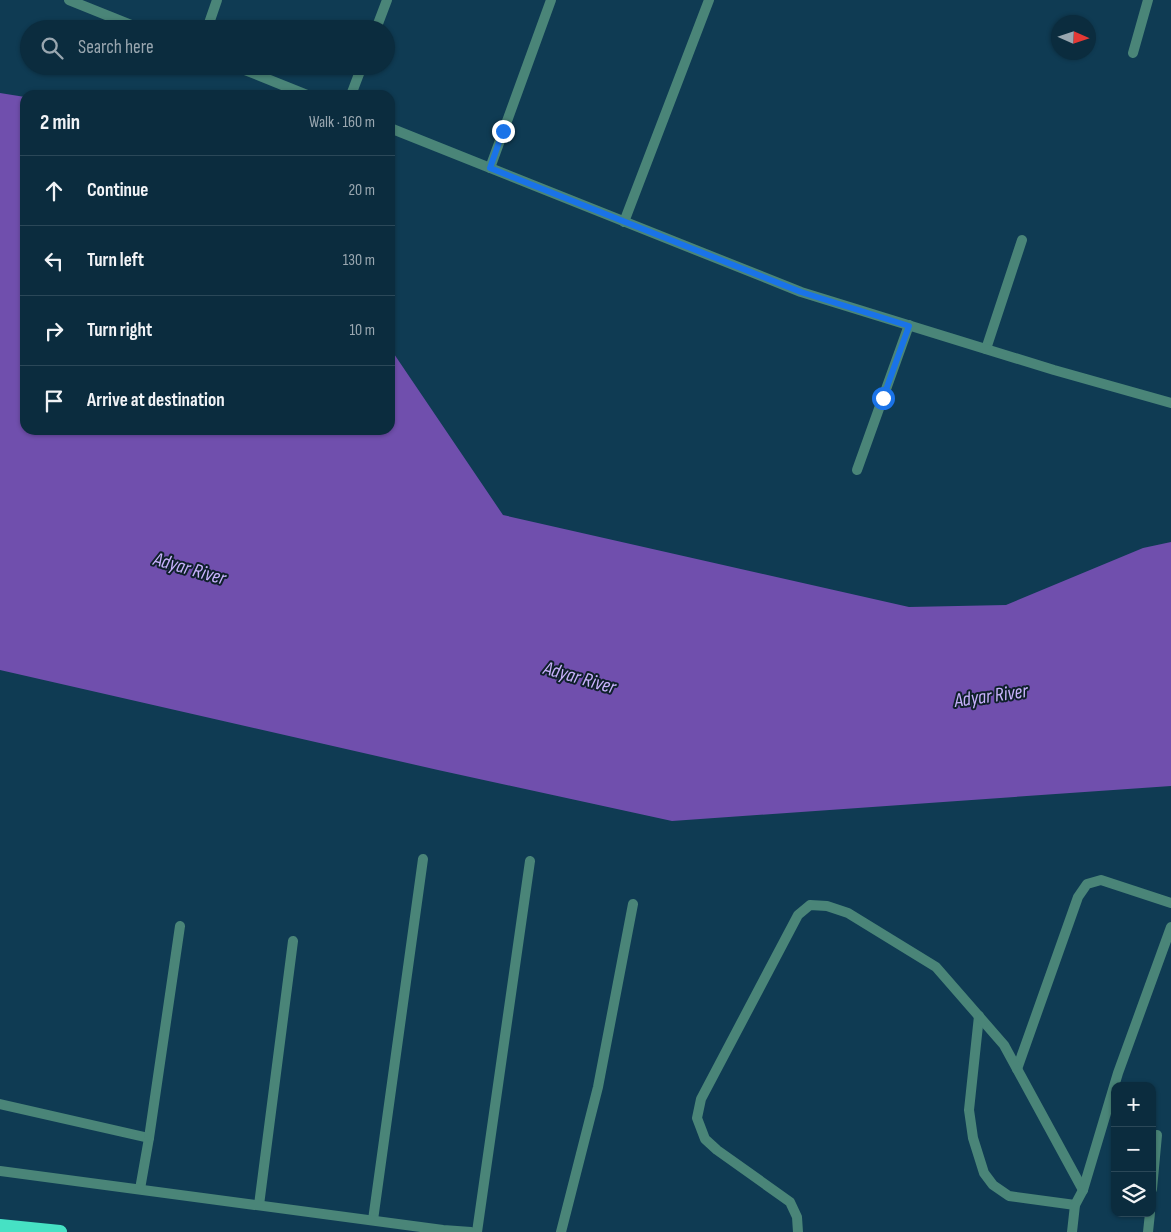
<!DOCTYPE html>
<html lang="en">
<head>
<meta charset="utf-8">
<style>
	body { margin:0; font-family:"Sofia Sans Condensed",sans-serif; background:#143445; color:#f1f3f6 }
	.controls { position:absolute; right:15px; bottom:15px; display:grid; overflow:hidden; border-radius:10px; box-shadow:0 1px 4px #0004 }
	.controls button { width:45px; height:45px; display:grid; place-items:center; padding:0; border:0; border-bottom:1px solid #2b4858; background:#0b2c3e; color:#f1f3f6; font:25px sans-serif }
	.compass { position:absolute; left:1051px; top:15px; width:45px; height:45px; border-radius:50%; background:#0b2c3e; box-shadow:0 1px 4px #0004; rotate:93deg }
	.stop { position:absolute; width:15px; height:15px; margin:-11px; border:4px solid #1a73e8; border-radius:50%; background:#fff }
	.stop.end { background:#1a73e8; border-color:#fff; box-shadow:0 1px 5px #0008 }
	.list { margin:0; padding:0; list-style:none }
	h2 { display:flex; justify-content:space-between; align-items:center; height:65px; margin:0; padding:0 20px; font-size:21px }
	h2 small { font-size:16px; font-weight:400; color:#9aa7b0 }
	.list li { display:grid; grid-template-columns:32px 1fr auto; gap:15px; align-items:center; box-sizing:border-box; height:70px; padding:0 20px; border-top:1px solid #2b4858 }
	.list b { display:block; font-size:19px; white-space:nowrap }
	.list em { font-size:16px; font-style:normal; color:#9aa7b0 }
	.icon { flex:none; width:28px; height:28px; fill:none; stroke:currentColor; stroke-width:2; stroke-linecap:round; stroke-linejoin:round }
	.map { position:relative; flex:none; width:1171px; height:1232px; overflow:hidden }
	.search { position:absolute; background:#0b2c3e; box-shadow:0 1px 4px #0004; left:20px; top:20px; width:375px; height:55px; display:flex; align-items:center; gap:12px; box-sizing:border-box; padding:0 18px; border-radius:28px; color:#9aa7b0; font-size:19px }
	.panel { position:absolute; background:#0b2c3e; box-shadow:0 1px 4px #0004; left:20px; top:90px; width:375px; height:345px; border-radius:15px }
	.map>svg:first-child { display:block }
	.water { fill:#704fad }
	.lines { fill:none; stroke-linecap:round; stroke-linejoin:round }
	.service { stroke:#4a8578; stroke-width:10 }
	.minor { stroke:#4a8578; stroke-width:10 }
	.tertiary { stroke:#4a8578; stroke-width:10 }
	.trunk { stroke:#46e1c4; stroke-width:14 }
	.route { stroke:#1a73e8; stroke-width:6 }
	.labels { text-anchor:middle; stroke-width:4; stroke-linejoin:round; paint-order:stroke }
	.water-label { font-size:20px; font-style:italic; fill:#c8b2fc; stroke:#0f202b }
</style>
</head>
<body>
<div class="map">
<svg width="1171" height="1232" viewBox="0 0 1171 1232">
	<rect width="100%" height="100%" fill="#0f3b53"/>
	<polygon class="water" points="0,93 25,97 25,430 390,430 390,348 503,515 909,607 1006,605 1143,548 1171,542 1171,786 672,821 438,770 0,670"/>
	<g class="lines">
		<g class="service">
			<polyline points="1133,53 1148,0"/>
			<polyline points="986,349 1022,240"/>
			<polyline points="857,470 909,325"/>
		</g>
		<g class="minor">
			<polyline points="69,0 141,29"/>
			<polyline points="207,29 217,0"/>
			<polyline points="376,29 387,0"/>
			<polyline points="235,66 307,95"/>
			<polyline points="351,95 362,66"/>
			<polyline points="390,128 801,292 1054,370 1171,403"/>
			<polyline points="490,168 551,0"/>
			<polyline points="624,222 709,0"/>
			<polyline points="979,1016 969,1110 973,1138 984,1173 993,1185 1009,1196 1075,1205"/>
			<polyline points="1017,1069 1078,897 1087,884 1101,880 1171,903"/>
			<polyline points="0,1104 149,1138"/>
			<polyline points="140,1189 149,1138 180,926"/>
			<polyline points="1152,1189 1157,1135"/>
			<polyline points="259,1205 293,941"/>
			<polyline points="373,1220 423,859"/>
			<polyline points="477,1232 530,861"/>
			<polyline points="561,1232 598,1087 633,904"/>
			<polyline points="798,1232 797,1217 790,1202 717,1150 705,1139 697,1118 701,1099 798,915 810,905 827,906 848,913 936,967 1004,1045 1083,1190"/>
			<polyline points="1072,1232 1075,1205 1083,1190 1118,1073 1171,927"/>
			<polyline points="1148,1232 1150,1213"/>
		</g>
		<polyline class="tertiary" points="0,1171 443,1230 471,1232"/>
		<polyline class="trunk" points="0,1226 60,1232"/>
	</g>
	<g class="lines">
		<polyline class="route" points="503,131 490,168 801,292 909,326 883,398"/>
	</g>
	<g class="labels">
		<g class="water-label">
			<text transform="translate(190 568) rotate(16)" y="7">Adyar River</text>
			<text transform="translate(580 677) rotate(16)" y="7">Adyar River</text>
			<text transform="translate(991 695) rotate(-8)" y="7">Adyar River</text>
		</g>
	</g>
</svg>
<div class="controls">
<button>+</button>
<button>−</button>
<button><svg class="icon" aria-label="layers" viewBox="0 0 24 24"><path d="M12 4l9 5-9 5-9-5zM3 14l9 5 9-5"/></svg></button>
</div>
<svg class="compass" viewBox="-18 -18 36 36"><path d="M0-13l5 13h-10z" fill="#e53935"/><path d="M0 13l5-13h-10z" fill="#9aa7b0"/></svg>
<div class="stop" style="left:883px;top:398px"></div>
<div class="stop end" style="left:503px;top:131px"></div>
<div class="search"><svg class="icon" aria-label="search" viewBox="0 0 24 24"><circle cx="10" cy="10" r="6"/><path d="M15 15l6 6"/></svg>Search here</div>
<section class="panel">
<h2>2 min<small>Walk · 160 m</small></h2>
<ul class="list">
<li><svg class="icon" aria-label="ahead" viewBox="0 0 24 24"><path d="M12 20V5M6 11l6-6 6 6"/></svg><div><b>Continue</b></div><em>20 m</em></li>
<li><svg class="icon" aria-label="left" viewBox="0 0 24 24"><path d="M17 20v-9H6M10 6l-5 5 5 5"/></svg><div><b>Turn left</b></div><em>130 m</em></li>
<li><svg class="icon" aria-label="right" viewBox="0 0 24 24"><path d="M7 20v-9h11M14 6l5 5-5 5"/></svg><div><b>Turn right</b></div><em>10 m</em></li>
<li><svg class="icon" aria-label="arrive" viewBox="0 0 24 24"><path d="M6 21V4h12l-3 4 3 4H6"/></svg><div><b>Arrive at destination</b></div></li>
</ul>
</section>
</div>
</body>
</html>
